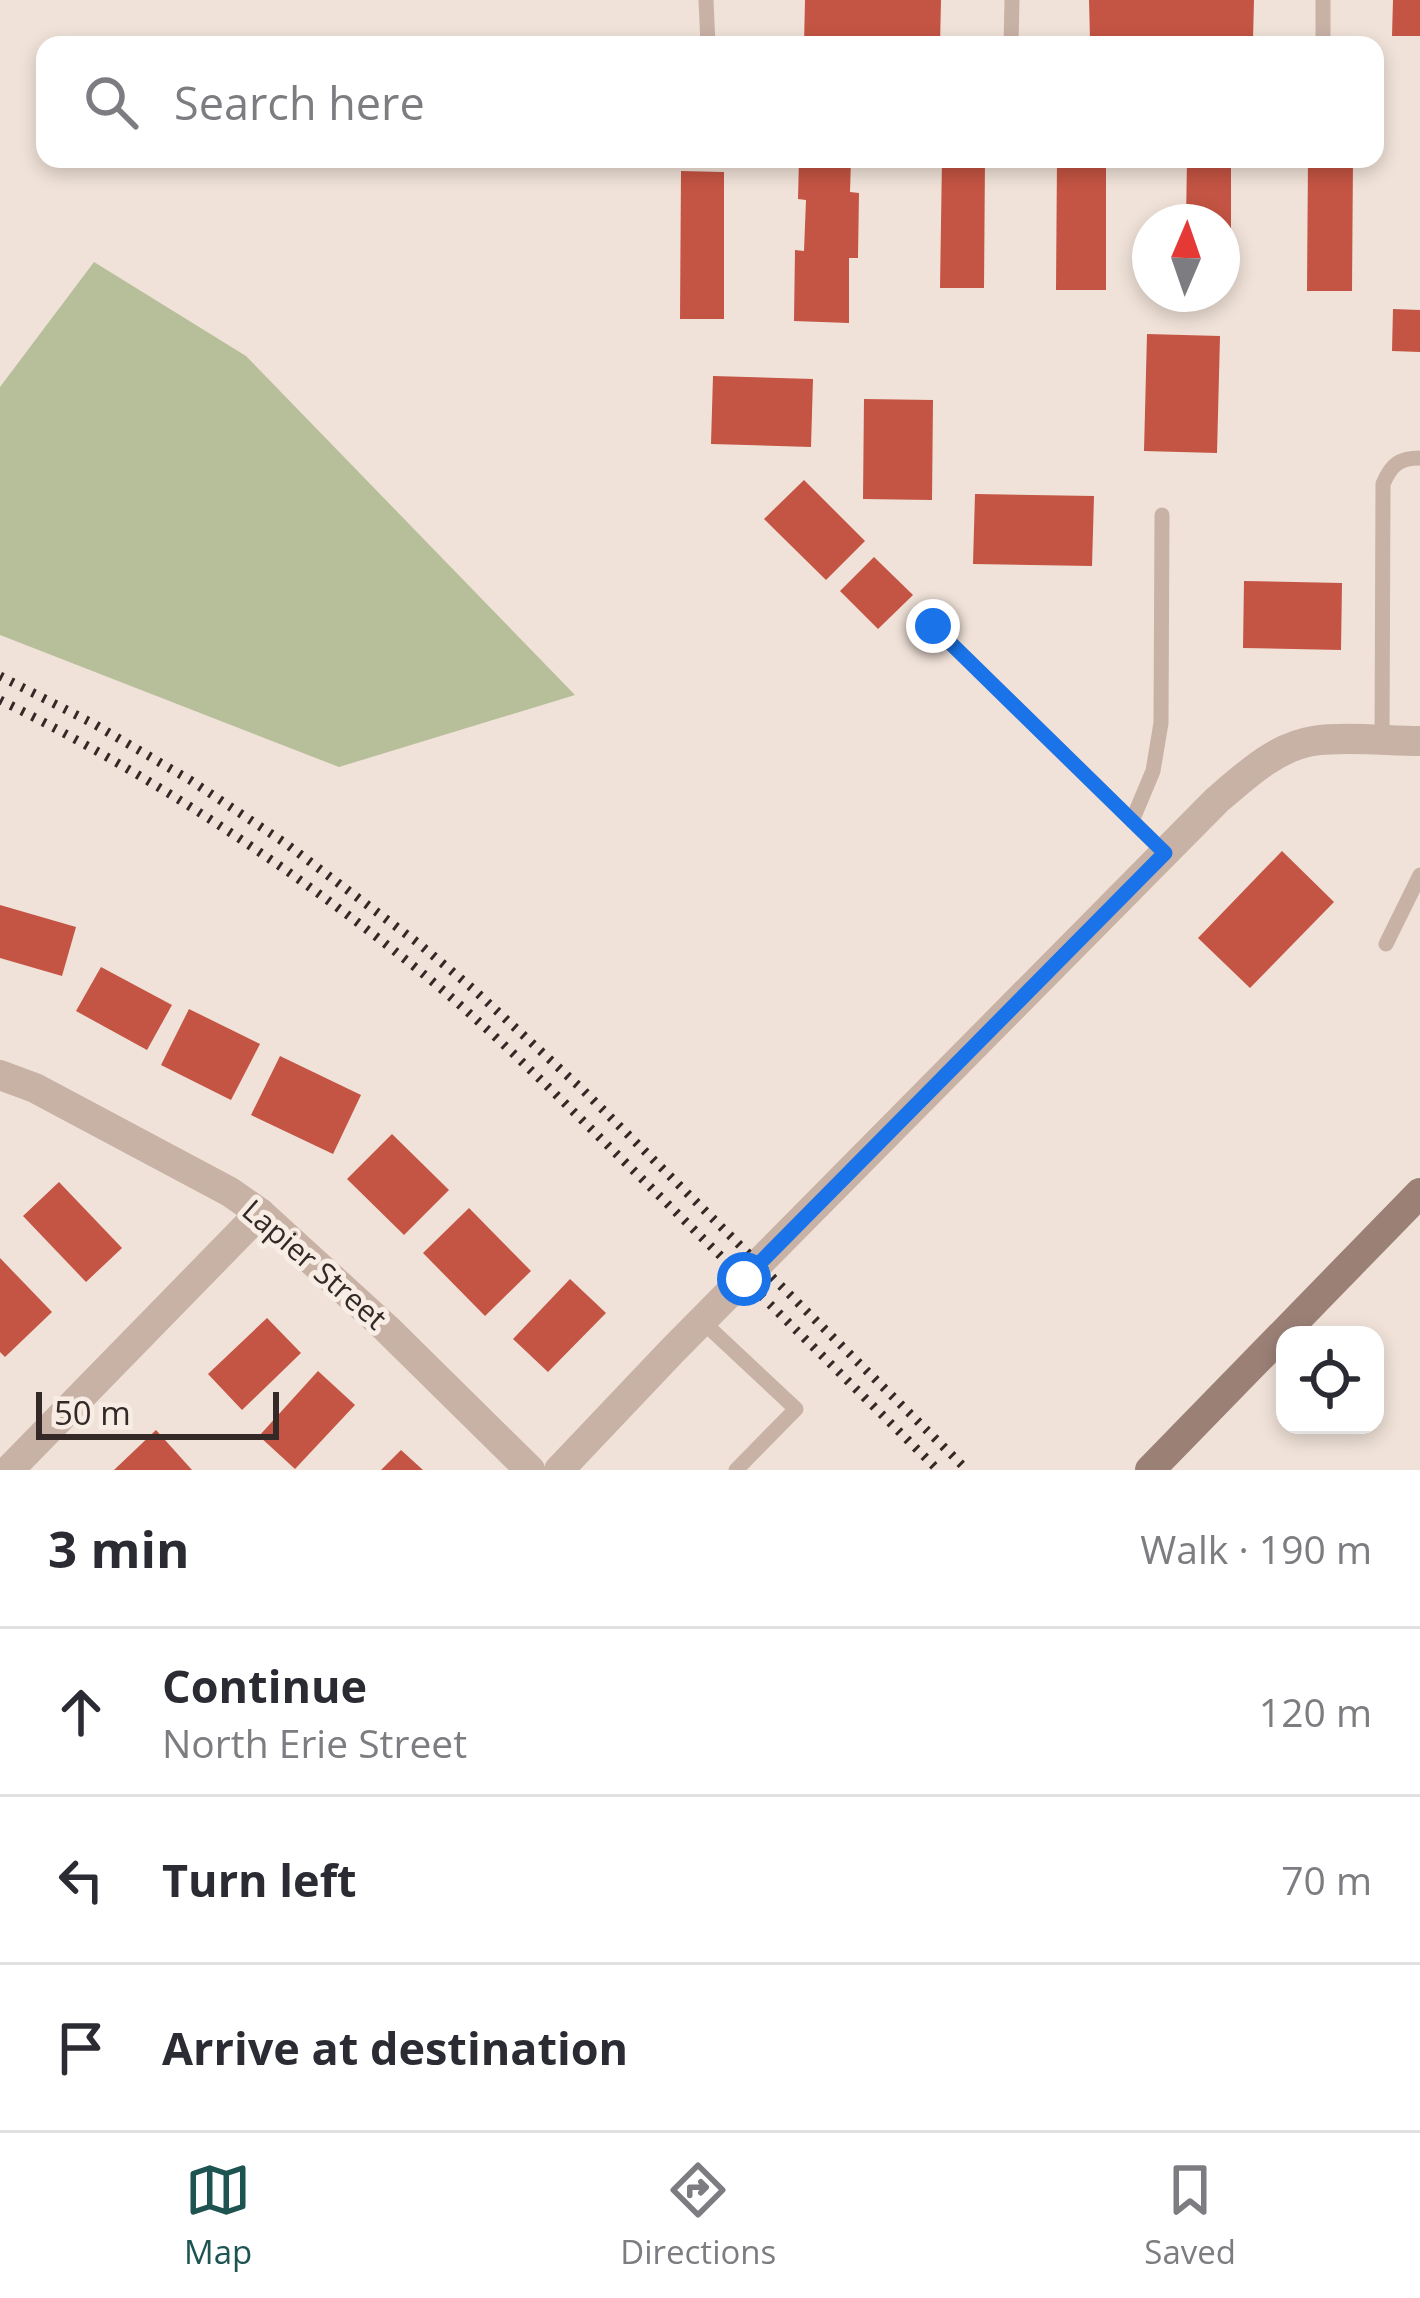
<!DOCTYPE html>
<html lang="en">
<head>
<meta charset="utf-8">
<style>
	body { margin:0; font-family:"Open Sans",sans-serif; background:#f2f2f3; color:#2b2b33 }
	.controls { position:absolute; right:36px; bottom:36px; display:grid; overflow:hidden; border-radius:24px; box-shadow:0 6px 18px #0003 }
	.controls button { width:108px; height:108px; display:grid; place-items:center; padding:0; border:0; border-bottom:3px solid #e1e1e2; background:#fff; color:#2b2b33; font:60px sans-serif }
	.compass { position:absolute; left:1132px; top:204px; width:108px; height:108px; border-radius:50%; background:#fff; box-shadow:0 6px 18px #0003; rotate:2deg }
	.scale { position:absolute; left:36px; bottom:30px; width:243px; box-sizing:border-box; padding-left:12px; border:6px solid #342926; border-top:0; font-size:33px; line-height:42px; white-space:nowrap; color:#342926; -webkit-text-stroke:9px #f8ede4; paint-order:stroke }
	.stop { position:absolute; width:36px; height:36px; margin:-27px; border:9px solid #1a73e8; border-radius:50%; background:#fff }
	.stop.end { background:#1a73e8; border-color:#fff; box-shadow:0 3px 12px #0008 }
	.list { margin:0; padding:0; list-style:none }
	h2 { display:flex; justify-content:space-between; align-items:center; height:156px; margin:0; padding:0 48px; font-size:51px }
	h2 small { font-size:39px; font-weight:400; color:#7c7c81 }
	.list li { display:grid; grid-template-columns:78px 1fr auto; gap:36px; align-items:center; box-sizing:border-box; height:168px; padding:0 48px; border-top:3px solid #e1e1e2 }
	.list b { display:block; font-size:45px; white-space:nowrap }
	.list p { margin:0; font-size:39px; white-space:nowrap; color:#7c7c81 }
	.list em { font-size:39px; font-style:normal; color:#7c7c81 }
	.icon { flex:none; width:66px; height:66px; fill:none; stroke:currentColor; stroke-width:2; stroke-linecap:round; stroke-linejoin:round }
	.map { position:relative; flex:none; width:1420px; height:1470px; overflow:hidden }
	.search { position:absolute; background:#fff; box-shadow:0 6px 18px #0003; left:36px; right:36px; top:36px; height:132px; display:flex; align-items:center; gap:30px; box-sizing:border-box; padding:0 42px; border-radius:24px; color:#7c7c81; font-size:45px }
	.sheet { height:660px; background:#fff }
	nav { display:flex; justify-content:space-around; align-items:center; box-sizing:border-box; height:168px; border-top:3px solid #e1e1e2; background:#fff; font-size:33px; color:#7c7c81 }
	nav a { display:grid; justify-items:center; gap:6px }
	nav .on { color:#1d5452 }
	.map>svg:first-child { display:block }
	.green { fill:#b6bf99 }
	.building { fill:#c45443 }
	.lines { fill:none; stroke-linecap:round; stroke-linejoin:round }
	.lane { stroke:#c8b1a5; stroke-width:15 }
	.street { stroke:#c8b1a5; stroke-width:30 }
	.secondary { stroke:#9b8076; stroke-width:30 }
	.rail { stroke:#342926; stroke-width:9; stroke-dasharray:3 9; stroke-linecap:butt }
	.route { stroke:#1a73e8; stroke-width:15 }
	.labels { text-anchor:middle; stroke-width:10; stroke-linejoin:round; paint-order:stroke }
	.street-label { font-size:30px; fill:#342926; stroke:#f8ede4 }
</style>
</head>
<body>
<div class="map">
<svg width="1420" height="1470" viewBox="0 0 1420 1470">
	<rect width="100%" height="100%" fill="#f0e2d8"/>
	<polygon class="green" points="94,262 246,356 575,695 339,767 0,635 0,387"/>
	<g class="building">
		<polygon points="805,0 941,0 940,45 804,45"/>
		<polygon points="1089,0 1254,0 1253,39 1090,39"/>
		<polygon points="1393,0 1420,0 1420,36 1392,36"/>
		<polygon points="799,159 851,159 850,192 859,193 858,258 849,258 849,323 794,321 795,250 804,251 806,200 798,199"/>
		<polygon points="942,159 985,159 984,288 940,288"/>
		<polygon points="1057,159 1106,159 1106,290 1056,290"/>
		<polygon points="1187,159 1231,159 1231,273 1222,273 1222,222 1186,222"/>
		<polygon points="1308,159 1353,159 1352,291 1307,291"/>
		<polygon points="681,171 724,172 724,319 680,319"/>
		<polygon points="1393,309 1420,310 1420,352 1392,351"/>
		<polygon points="1147,334 1220,336 1217,453 1144,451"/>
		<polygon points="713,376 813,379 811,447 711,444"/>
		<polygon points="864,399 933,400 932,500 863,499"/>
		<polygon points="804,480 865,541 826,580 764,519"/>
		<polygon points="975,494 1094,496 1092,566 973,564"/>
		<polygon points="874,557 913,595 878,629 840,591"/>
		<polygon points="1244,581 1342,583 1341,650 1243,648"/>
		<polygon points="1282,851 1334,902 1250,988 1198,938"/>
		<polygon points="0,905 76,927 62,976 0,958"/>
		<polygon points="101,967 172,1005 147,1050 76,1011"/>
		<polygon points="189,1009 260,1044 231,1100 161,1065"/>
		<polygon points="280,1056 361,1095 333,1154 251,1115"/>
		<polygon points="392,1134 449,1190 404,1235 347,1179"/>
		<polygon points="59,1182 122,1248 86,1282 23,1216"/>
		<polygon points="469,1208 531,1271 485,1316 423,1253"/>
		<polygon points="0,1258 52,1312 5,1357 0,1352"/>
		<polygon points="570,1279 606,1313 548,1372 513,1339"/>
		<polygon points="267,1318 301,1353 242,1410 208,1374"/>
		<polygon points="318,1371 355,1405 295,1469 259,1436"/>
		<polygon points="156,1430 192,1470 114,1470"/>
		<polygon points="401,1450 423,1470 381,1470"/>
	</g>
	<g class="lines">
		<g class="lane">
			<polyline points="706,0 708,45"/>
			<polyline points="1011,45 1012,0"/>
			<polyline points="1323,45 1323,0"/>
			<polyline points="933,626 1165,853"/>
			<path d="M 1382,741 L 1383,484 C 1391,465 1399,458 1420,458"/>
			<polyline points="1132,821 1153,771 1161,723 1162,515"/>
			<polyline points="1386,944 1420,875"/>
			<polyline points="702,1321 796,1409 736,1470"/>
		</g>
		<g class="street">
			<polyline points="0,1075 35,1088 230,1192 260,1213 386,1328 530,1470"/>
			<polyline points="9,1470 260,1213"/>
			<path d="M 559,1470 L 672,1351 L 1216,801 C 1244,777 1275,747 1313,741 C 1344,736 1388,741 1420,741"/>
		</g>
		<polyline class="secondary" points="1150,1470 1420,1193"/>
		<g class="rail">
			<polyline points="0,676 94,724 190,780 285,843 418,943 472,988 583,1090 967,1470"/>
			<path d="M 0,700 C 145,772 279,859 406,960 C 487,1024 559,1098 633,1170 C 735,1270 837,1370 938,1470"/>
		</g>
	</g>
	<g class="lines">
		<polyline class="route" points="744,1279 1165,853 933,626"/>
	</g>
	<g class="labels">
		<g class="street-label">
			<text transform="translate(314 1265) rotate(41)" y="10">Lapier Street</text>
		</g>
	</g>
</svg>
<div class="controls">
<button><svg class="icon" aria-label="locate" viewBox="0 0 24 24"><circle cx="12" cy="12" r="6"/><path d="M12 2v4M12 18v4M2 12h4M18 12h4"/></svg></button>
</div>
<svg class="compass" viewBox="-18 -18 36 36"><path d="M0-13l5 13h-10z" fill="#e53935"/><path d="M0 13l5-13h-10z" fill="#7c7c81"/></svg>
<div class="scale">50 m</div>
<div class="stop" style="left:744px;top:1279px"></div>
<div class="stop end" style="left:933px;top:626px"></div>
<div class="search"><svg class="icon" aria-label="search" viewBox="0 0 24 24"><circle cx="10" cy="10" r="6"/><path d="M15 15l6 6"/></svg>Search here</div>
</div>
<section class="sheet">
<h2>3 min<small>Walk · 190 m</small></h2>
<ul class="list">
<li><svg class="icon" aria-label="ahead" viewBox="0 0 24 24"><path d="M12 20V5M6 11l6-6 6 6"/></svg><div><b>Continue</b><p>North Erie Street</p></div><em>120 m</em></li>
<li><svg class="icon" aria-label="left" viewBox="0 0 24 24"><path d="M17 20v-9H6M10 6l-5 5 5 5"/></svg><div><b>Turn left</b></div><em>70 m</em></li>
<li><svg class="icon" aria-label="arrive" viewBox="0 0 24 24"><path d="M6 21V4h12l-3 4 3 4H6"/></svg><div><b>Arrive at destination</b></div></li>
</ul>
</section>
<nav>
<a class="on"><svg class="icon" aria-label="map" viewBox="0 0 24 24"><path d="M3 6l6-2 6 2 6-2v14l-6 2-6-2-6 2zM9 4v14M15 6v14"/></svg>Map</a>
<a><svg class="icon" aria-label="directions" viewBox="0 0 24 24"><path d="M12 3l9 9-9 9-9-9zM9 14v-3h6M13 9l2 2-2 2"/></svg>Directions</a>
<a><svg class="icon" aria-label="saved" viewBox="0 0 24 24"><path d="M7 4h10v16l-5-4-5 4z"/></svg>Saved</a>
</nav>
</body>
</html>
